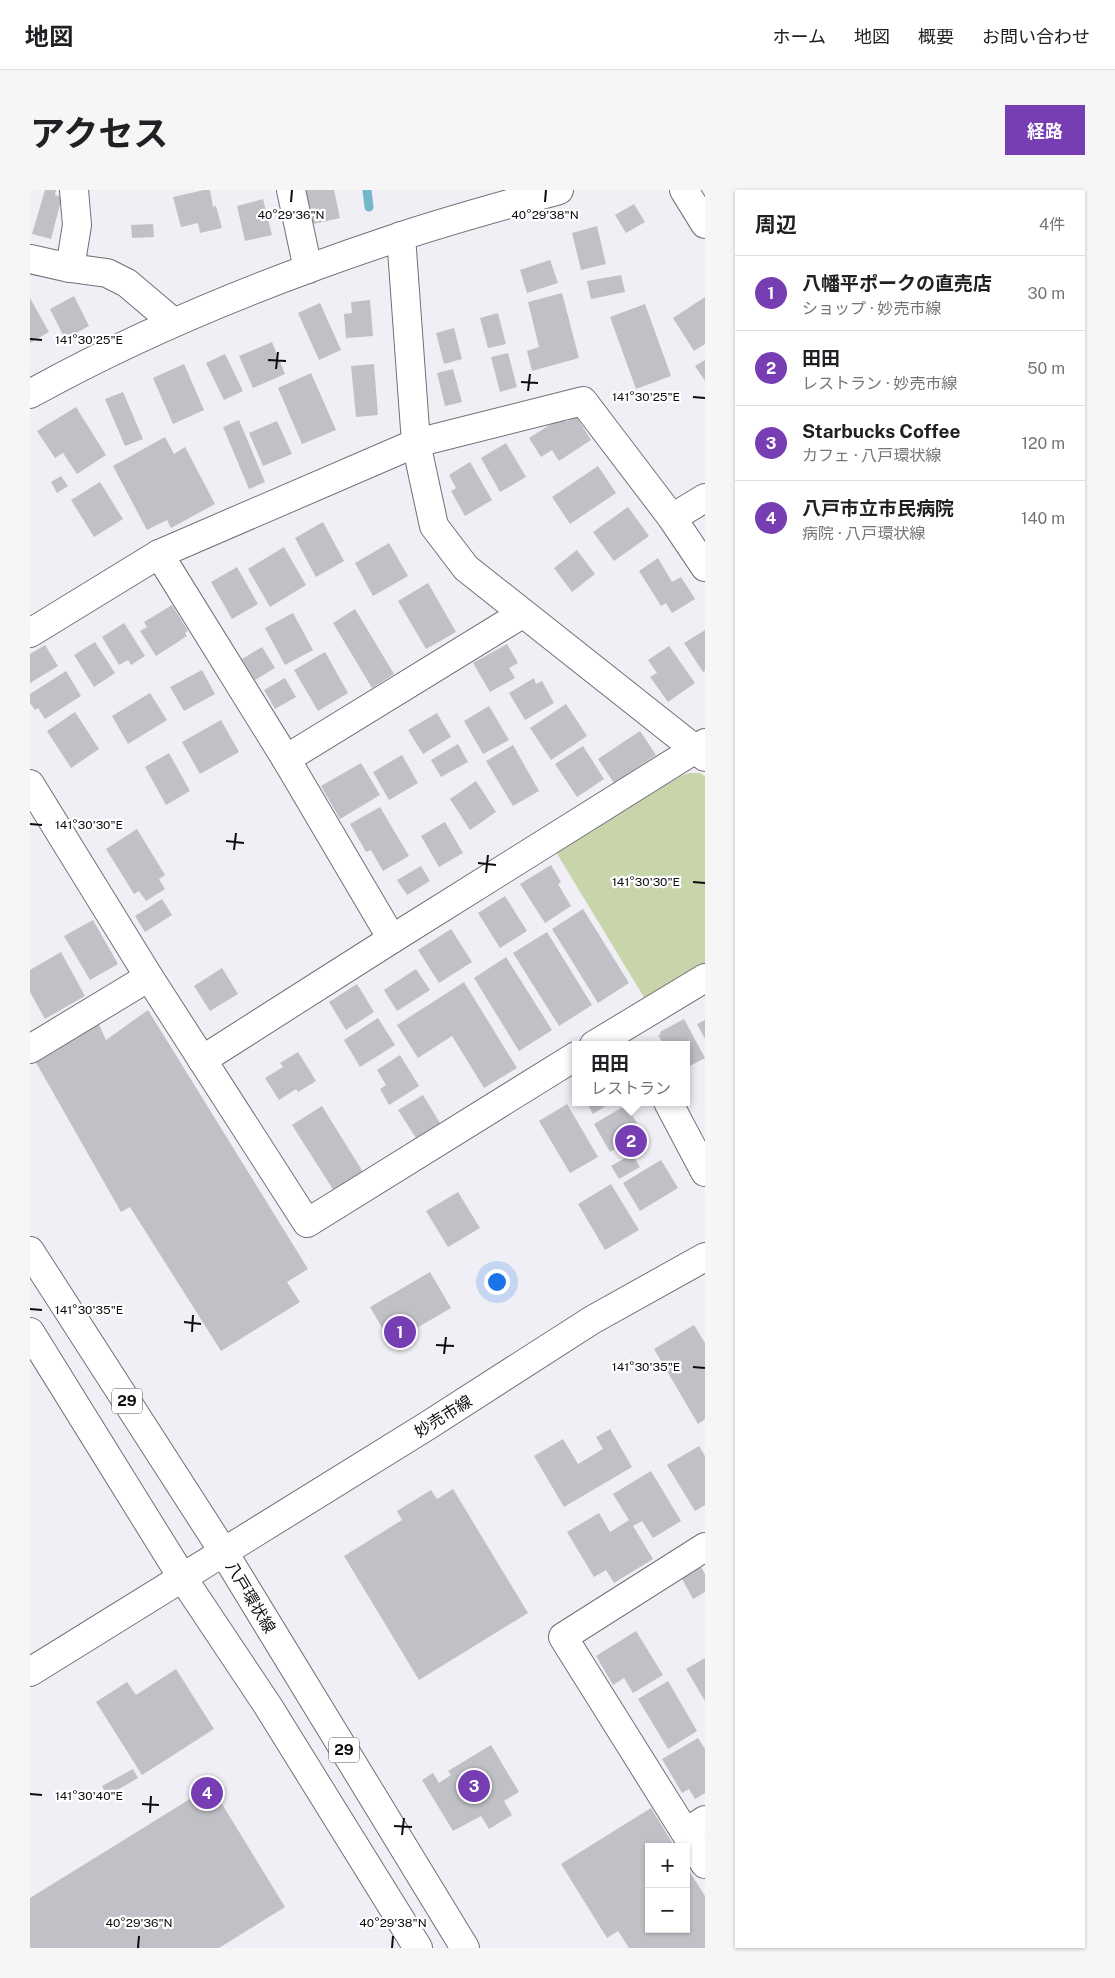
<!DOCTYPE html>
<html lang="ja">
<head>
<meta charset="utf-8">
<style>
	body { margin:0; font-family:"Public Sans","Noto Sans JP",sans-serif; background:#f6f6f6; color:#202124 }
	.controls { position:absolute; right:15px; bottom:15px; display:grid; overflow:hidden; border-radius:0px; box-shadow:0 1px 4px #0004 }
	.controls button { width:45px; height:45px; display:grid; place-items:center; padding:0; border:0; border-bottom:1px solid #e0e0e0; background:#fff; color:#202124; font:25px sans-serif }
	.you { position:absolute; left:466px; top:1091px; width:18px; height:18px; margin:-12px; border:4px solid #fff; border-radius:50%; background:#1a73e8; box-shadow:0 0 0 8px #1a73e833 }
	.badge { display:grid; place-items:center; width:32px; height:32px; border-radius:50%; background:#773eb4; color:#fff; font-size:16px; font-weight:700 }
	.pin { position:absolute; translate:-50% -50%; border:2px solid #fff; box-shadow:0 1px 5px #0006 }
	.popup { position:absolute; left:542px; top:851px; width:118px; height:65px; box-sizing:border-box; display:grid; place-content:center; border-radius:0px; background:#fff; filter:drop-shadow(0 1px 4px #0005); font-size:16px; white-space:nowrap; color:#757577 }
	.popup b { font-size:19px; color:#202124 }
	.popup::after { content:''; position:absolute; left:50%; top:100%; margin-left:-10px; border:10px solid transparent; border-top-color:#fff }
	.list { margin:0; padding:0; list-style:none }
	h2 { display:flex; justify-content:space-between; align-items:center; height:65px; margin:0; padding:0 20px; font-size:21px }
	h2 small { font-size:16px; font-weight:400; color:#757577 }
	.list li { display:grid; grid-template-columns:32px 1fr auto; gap:15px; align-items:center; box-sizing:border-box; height:75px; padding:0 20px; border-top:1px solid #e0e0e0 }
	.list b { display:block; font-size:19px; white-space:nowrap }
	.list p { margin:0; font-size:16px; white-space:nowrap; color:#757577 }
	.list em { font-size:16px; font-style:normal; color:#757577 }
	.map { position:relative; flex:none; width:675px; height:1758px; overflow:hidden; border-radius:0px }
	header { display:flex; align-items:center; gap:30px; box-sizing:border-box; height:70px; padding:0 25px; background:#fff; border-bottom:1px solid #e0e0e0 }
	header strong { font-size:24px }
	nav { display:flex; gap:28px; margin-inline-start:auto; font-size:18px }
	.intro { display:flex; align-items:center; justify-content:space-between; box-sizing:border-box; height:120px; padding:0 30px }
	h1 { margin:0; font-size:35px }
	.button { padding:12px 22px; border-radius:0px; background:#773eb4; color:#fff; font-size:18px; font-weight:700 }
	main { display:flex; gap:30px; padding:0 30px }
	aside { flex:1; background:#fff; border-radius:0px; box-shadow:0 1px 4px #0004 }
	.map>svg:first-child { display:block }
	.green { fill:#c8d5aa }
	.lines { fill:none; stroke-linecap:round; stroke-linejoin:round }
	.stream { stroke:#73b8ca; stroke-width:9 }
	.building { fill:#c0c1c7 }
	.street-casing { stroke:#717076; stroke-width:30 }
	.secondary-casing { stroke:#717076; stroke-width:30 }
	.primary-casing { stroke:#717076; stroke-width:30 }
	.street { stroke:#fff; stroke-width:28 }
	.secondary { stroke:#fff; stroke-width:28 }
	.primary { stroke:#fff; stroke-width:28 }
	.ticks { fill:none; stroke:#0c0c0e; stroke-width:2 }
	.labels { text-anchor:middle; stroke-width:4.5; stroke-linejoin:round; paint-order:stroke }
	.shield { fill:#fff; stroke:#555556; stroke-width:1 }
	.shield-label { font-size:15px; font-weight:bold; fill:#0c0c0e }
	.street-label { font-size:16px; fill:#0c0c0e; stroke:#fff }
	.ticks-label { font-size:12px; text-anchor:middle; fill:#0c0c0e; stroke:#fff; stroke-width:4.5; stroke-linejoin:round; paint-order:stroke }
</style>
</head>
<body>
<header>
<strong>地図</strong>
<nav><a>ホーム</a><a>地図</a><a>概要</a><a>お問い合わせ</a></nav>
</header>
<div class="intro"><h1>アクセス</h1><a class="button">経路</a></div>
<main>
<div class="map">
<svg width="675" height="1758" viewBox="0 0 675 1758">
	<rect width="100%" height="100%" fill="#f0eff5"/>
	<polygon class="green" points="659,583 670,583 675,586 675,773 615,809 526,662 651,586"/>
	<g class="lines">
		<polyline class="stream" points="337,0 339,17"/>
	</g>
	<g class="building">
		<polygon points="15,0 26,0 25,5 32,7 21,49 2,44"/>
		<polygon points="174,0 180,0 183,17 186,16 192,38 170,43 168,33 151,37 143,7"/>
		<polygon points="277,0 304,0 310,28 279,35 271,1"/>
		<polygon points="233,9 242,45 215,51 207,16"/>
		<polygon points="604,14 615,32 596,43 585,25"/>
		<polygon points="123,34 124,47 102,48 101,35"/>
		<polygon points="567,36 576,74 551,80 542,43"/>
		<polygon points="520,70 528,93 497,103 490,80"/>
		<polygon points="591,85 595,102 561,109 557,91"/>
		<polygon points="532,103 549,168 502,181 497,161 509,157 498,112"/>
		<polygon points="44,106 59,136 35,149 20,119"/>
		<polygon points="675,107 675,154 664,161 643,128"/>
		<polygon points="0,108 19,142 0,153"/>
		<polygon points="340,110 343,146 316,148 314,124 322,123 321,112"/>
		<polygon points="290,113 311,160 289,170 268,123"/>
		<polygon points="615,114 641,186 606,199 580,127"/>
		<polygon points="468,123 476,154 458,158 450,128"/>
		<polygon points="424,138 432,169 414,174 406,143"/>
		<polygon points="242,152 255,184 223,198 209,166"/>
		<polygon points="478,163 487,197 470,202 461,167"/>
		<polygon points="195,164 213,201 194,210 176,173"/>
		<polygon points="675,170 675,191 665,176"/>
		<polygon points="154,174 174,220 143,234 123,188"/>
		<polygon points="344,174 348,225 326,227 321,176"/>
		<polygon points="423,179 432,212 415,216 407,183"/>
		<polygon points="281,183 306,240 272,254 248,198"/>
		<polygon points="93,202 113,249 95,256 75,209"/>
		<polygon points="46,217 76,265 47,284 33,263 25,268 7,241"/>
		<polygon points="546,226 561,250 529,271 522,260 511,267 499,248 532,227 536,232"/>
		<polygon points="209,230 235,292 219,299 193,237"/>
		<polygon points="247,231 262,264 233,276 219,243"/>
		<polygon points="135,247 144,264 155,257 185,314 141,338 137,330 117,340 83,276"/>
		<polygon points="476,253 496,287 470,302 451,268"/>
		<polygon points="440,272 462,310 435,326 421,301 426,298 419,285"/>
		<polygon points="568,276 586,303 540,334 522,307"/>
		<polygon points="31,286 38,296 27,303 21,292"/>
		<polygon points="70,292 93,329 64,347 41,310"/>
		<polygon points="598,317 619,346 584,371 563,342"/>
		<polygon points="293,332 314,371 286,387 265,348"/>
		<polygon points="359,353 378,386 343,406 325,373"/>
		<polygon points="254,357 276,395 240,417 218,379"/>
		<polygon points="547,360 565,384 542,402 524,378"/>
		<polygon points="628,368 642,392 651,387 665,409 642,423 636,413 631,416 609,381"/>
		<polygon points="207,377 228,414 202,429 181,392"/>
		<polygon points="398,393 426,442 396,459 368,411"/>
		<polygon points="142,415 158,441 155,443 157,446 126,466 110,441 117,437 114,432"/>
		<polygon points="325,419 364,484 342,498 303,433"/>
		<polygon points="263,423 283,460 255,475 235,438"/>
		<polygon points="94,433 115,466 101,475 98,470 89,475 72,447"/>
		<polygon points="675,440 675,481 673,482 654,453"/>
		<polygon points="65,452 85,483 64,497 44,465"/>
		<polygon points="477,454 488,473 479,478 485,488 460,502 443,473"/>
		<polygon points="15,455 28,476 0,493 0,464"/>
		<polygon points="639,456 665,493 638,512 620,487 627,483 618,470"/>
		<polygon points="232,457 245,478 225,490 212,469"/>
		<polygon points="295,462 318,503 288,521 264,480"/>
		<polygon points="172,480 185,504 154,521 140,497"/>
		<polygon points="36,481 51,506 15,529 8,518 5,520 0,513 0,504"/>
		<polygon points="255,488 266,507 245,519 234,500"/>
		<polygon points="504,488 506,494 512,491 524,513 495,530 479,503"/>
		<polygon points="120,503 137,530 98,554 82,526"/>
		<polygon points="536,514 557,546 521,570 500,538"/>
		<polygon points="459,516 479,550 453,564 434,531"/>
		<polygon points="45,522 69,559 41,578 17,541"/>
		<polygon points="407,523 421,547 393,564 378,540"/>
		<polygon points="191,530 209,562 170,584 152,552"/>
		<polygon points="610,541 626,565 584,593 568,569"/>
		<polygon points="428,554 438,572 411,587 401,570"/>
		<polygon points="483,555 509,601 483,616 456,571"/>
		<polygon points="553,556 574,589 547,607 525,574"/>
		<polygon points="139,563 160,601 136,615 115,577"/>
		<polygon points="372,565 388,593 359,610 343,582"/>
		<polygon points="331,573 350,605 310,629 291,596"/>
		<polygon points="446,591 466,622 440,640 420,609"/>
		<polygon points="350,617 379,666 353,681 341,660 336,662 320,634"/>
		<polygon points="415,632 433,663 409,677 391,646"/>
		<polygon points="107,639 135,685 129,689 135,699 116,711 109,701 104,704 76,659"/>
		<polygon points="521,675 531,692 528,694 541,716 515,733 490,694"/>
		<polygon points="391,676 400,691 377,705 367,690"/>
		<polygon points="475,706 497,741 470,758 448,723"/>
		<polygon points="132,709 142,725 115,742 105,726"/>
		<polygon points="553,719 599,793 568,813 522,739"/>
		<polygon points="63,730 88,774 60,790 34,746"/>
		<polygon points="421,739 442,772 409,793 388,760"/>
		<polygon points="517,742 562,815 529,836 483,763"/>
		<polygon points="31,762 55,806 15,829 0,802 0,780"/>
		<polygon points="476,767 522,840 489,861 444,788"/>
		<polygon points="192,778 208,804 180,821 164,796"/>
		<polygon points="386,779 400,800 367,821 354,800"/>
		<polygon points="434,792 487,878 454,898 422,846 388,868 367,835"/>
		<polygon points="327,794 344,822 316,840 299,812"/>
		<polygon points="118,820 278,1079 257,1092 270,1112 191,1161 100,1017 91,1022 4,869 67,830 76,850"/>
		<polygon points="348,828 365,855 330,877 314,850"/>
		<polygon points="654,829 675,868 656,878 656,855 634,855 628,845 631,844 630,842"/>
		<polygon points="675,830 675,849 667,834"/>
		<polygon points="268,862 286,891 268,902 266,899 249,910 235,888 253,877 250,873"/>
		<polygon points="370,865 389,896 359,915 350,899 356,895 347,880"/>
		<polygon points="393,905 410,933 386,948 368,920"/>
		<polygon points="556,912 582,912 563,924"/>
		<polygon points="537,914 568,967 540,983 509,931"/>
		<polygon points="596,915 613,943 580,962 564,934"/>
		<polygon points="292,916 333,982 304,1001 262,935"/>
		<polygon points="602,964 610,977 589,989 581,976"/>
		<polygon points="631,970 648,998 610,1021 593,993"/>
		<polygon points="581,994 609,1040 575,1060 548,1014"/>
		<polygon points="428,1002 450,1038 418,1057 396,1021"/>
		<polygon points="400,1082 421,1118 361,1153 340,1117"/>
		<polygon points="664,1135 675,1153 675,1229 668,1234 624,1159"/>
		<polygon points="580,1239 602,1277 534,1317 504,1266 533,1249 548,1274 573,1259 566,1247"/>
		<polygon points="669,1256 675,1266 675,1315 665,1321 637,1275"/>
		<polygon points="621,1281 651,1331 623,1348 612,1331 603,1336 623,1369 584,1393 576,1380 564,1387 537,1342 569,1323 580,1342 599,1330 583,1304"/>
		<polygon points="423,1299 498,1423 389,1490 314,1366 372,1330 367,1321 401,1300 407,1309"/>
		<polygon points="671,1377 675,1384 675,1402 663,1409 652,1389"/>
		<polygon points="606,1441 633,1485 603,1503 594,1488 583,1495 566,1466"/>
		<polygon points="675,1468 675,1511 656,1479"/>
		<polygon points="146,1479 184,1539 112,1585 66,1512 97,1492 106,1505"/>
		<polygon points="638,1491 667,1541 638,1559 608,1509"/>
		<polygon points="668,1548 675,1559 675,1603 665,1609 659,1599 652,1603 632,1569"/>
		<polygon points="461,1555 489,1602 474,1611 482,1625 459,1639 451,1626 423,1641 392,1590 403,1583 409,1593 421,1585 418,1581"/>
		<polygon points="103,1579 108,1588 77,1606 72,1596"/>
		<polygon points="181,1596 255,1717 189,1758 0,1758 0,1708"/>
		<polygon points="621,1618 645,1657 619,1657 619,1739 656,1739 656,1676 675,1706 675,1758 599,1758 588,1741 577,1748 531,1674"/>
	</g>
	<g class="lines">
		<defs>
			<g id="street">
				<polyline points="261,0 278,79"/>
				<polyline points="371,46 386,253 404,336 436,378 675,567"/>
				<polyline points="0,69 40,78 77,83 97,93 143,132"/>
				<polyline points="40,78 47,35 44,0"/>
				<polyline points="642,328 675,308"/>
				<polyline points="129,364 256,569 362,749"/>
				<polyline points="0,443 129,364 386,253 553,211 642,328 675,377"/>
				<polyline points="256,569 492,424"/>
				<polyline points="0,594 119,787 277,1033 546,866"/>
				<polyline points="564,855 675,788"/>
				<polyline points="0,859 119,787"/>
				<polyline points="172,870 362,749 675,553"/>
				<polyline points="638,912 675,982"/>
				<polyline points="675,1357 533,1447 675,1674"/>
				<polyline points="656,1642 675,1630"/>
			</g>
			<g id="secondary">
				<polyline points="654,0 675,34"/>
				<path d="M 0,204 C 117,139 242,89 369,47 C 422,29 476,15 529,0"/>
				<polyline points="0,1482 397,1236 562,1130 675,1067"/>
			</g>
			<g id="primary">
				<polyline points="0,1061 193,1361 435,1758"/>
				<polyline points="0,1142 152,1387 238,1516 388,1758"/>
			</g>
		</defs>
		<use href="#street" class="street-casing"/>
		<use href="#secondary" class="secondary-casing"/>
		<use href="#primary" class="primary-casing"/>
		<use href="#street" class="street"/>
		<use href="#secondary" class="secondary"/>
		<use href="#primary" class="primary"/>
	</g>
	<path class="ticks" d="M 261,12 L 262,0M 515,12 L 516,0M 0,149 L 12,150M 238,170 L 256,171M 246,179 L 248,162M 491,192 L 508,193M 498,201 L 500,184M 663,207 L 675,208M 0,634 L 12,635M 196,651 L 214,653M 204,660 L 206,643M 448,673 L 466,675M 456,683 L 458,665M 663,692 L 675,693M 0,1119 L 12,1120M 154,1132 L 171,1134M 162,1142 L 163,1125M 406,1155 L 424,1156M 414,1164 L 416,1147M 663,1177 L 675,1178M 0,1604 L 12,1605M 112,1614 L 129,1615M 120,1623 L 121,1606M 364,1636 L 382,1637M 372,1645 L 374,1628M 108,1758 L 109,1746M 362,1758 L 363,1746"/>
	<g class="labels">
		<g class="shield">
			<rect x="82" y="1198.5" width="30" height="25" rx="4"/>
			<rect x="299" y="1547.5" width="30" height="25" rx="4"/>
		</g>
		<g class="shield-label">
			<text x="97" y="1216">29</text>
			<text x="314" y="1565">29</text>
		</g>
		<g class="street-label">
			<text transform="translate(413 1226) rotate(-32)" y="6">妙売市線</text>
			<text transform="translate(221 1407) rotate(59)" y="6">八戸環状線</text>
		</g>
	</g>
	<g class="ticks-label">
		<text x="261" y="29">40°29'36"N</text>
		<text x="515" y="29">40°29'38"N</text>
		<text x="59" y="154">141°30'25"E</text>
		<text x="616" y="211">141°30'25"E</text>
		<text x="59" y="639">141°30'30"E</text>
		<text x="616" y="696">141°30'30"E</text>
		<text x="59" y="1124">141°30'35"E</text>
		<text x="616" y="1181">141°30'35"E</text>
		<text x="59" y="1610">141°30'40"E</text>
		<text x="109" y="1737">40°29'36"N</text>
		<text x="363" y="1737">40°29'38"N</text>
	</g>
</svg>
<div class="controls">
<button>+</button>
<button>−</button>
</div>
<div class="you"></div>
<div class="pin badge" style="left:370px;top:1142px">1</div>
<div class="pin badge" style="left:601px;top:951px">2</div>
<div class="popup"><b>田田</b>レストラン</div>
<div class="pin badge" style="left:444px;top:1596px">3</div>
<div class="pin badge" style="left:177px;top:1603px">4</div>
</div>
<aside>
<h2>周辺<small>4件</small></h2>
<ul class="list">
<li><span class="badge">1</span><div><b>八幡平ポークの直売店</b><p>ショップ · 妙売市線</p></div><em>30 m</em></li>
<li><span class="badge">2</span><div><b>田田</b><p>レストラン · 妙売市線</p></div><em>50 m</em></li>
<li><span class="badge">3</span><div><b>Starbucks Coffee</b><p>カフェ · 八戸環状線</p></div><em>120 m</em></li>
<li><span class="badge">4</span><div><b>八戸市立市民病院</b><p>病院 · 八戸環状線</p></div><em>140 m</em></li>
</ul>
</aside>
</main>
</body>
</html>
